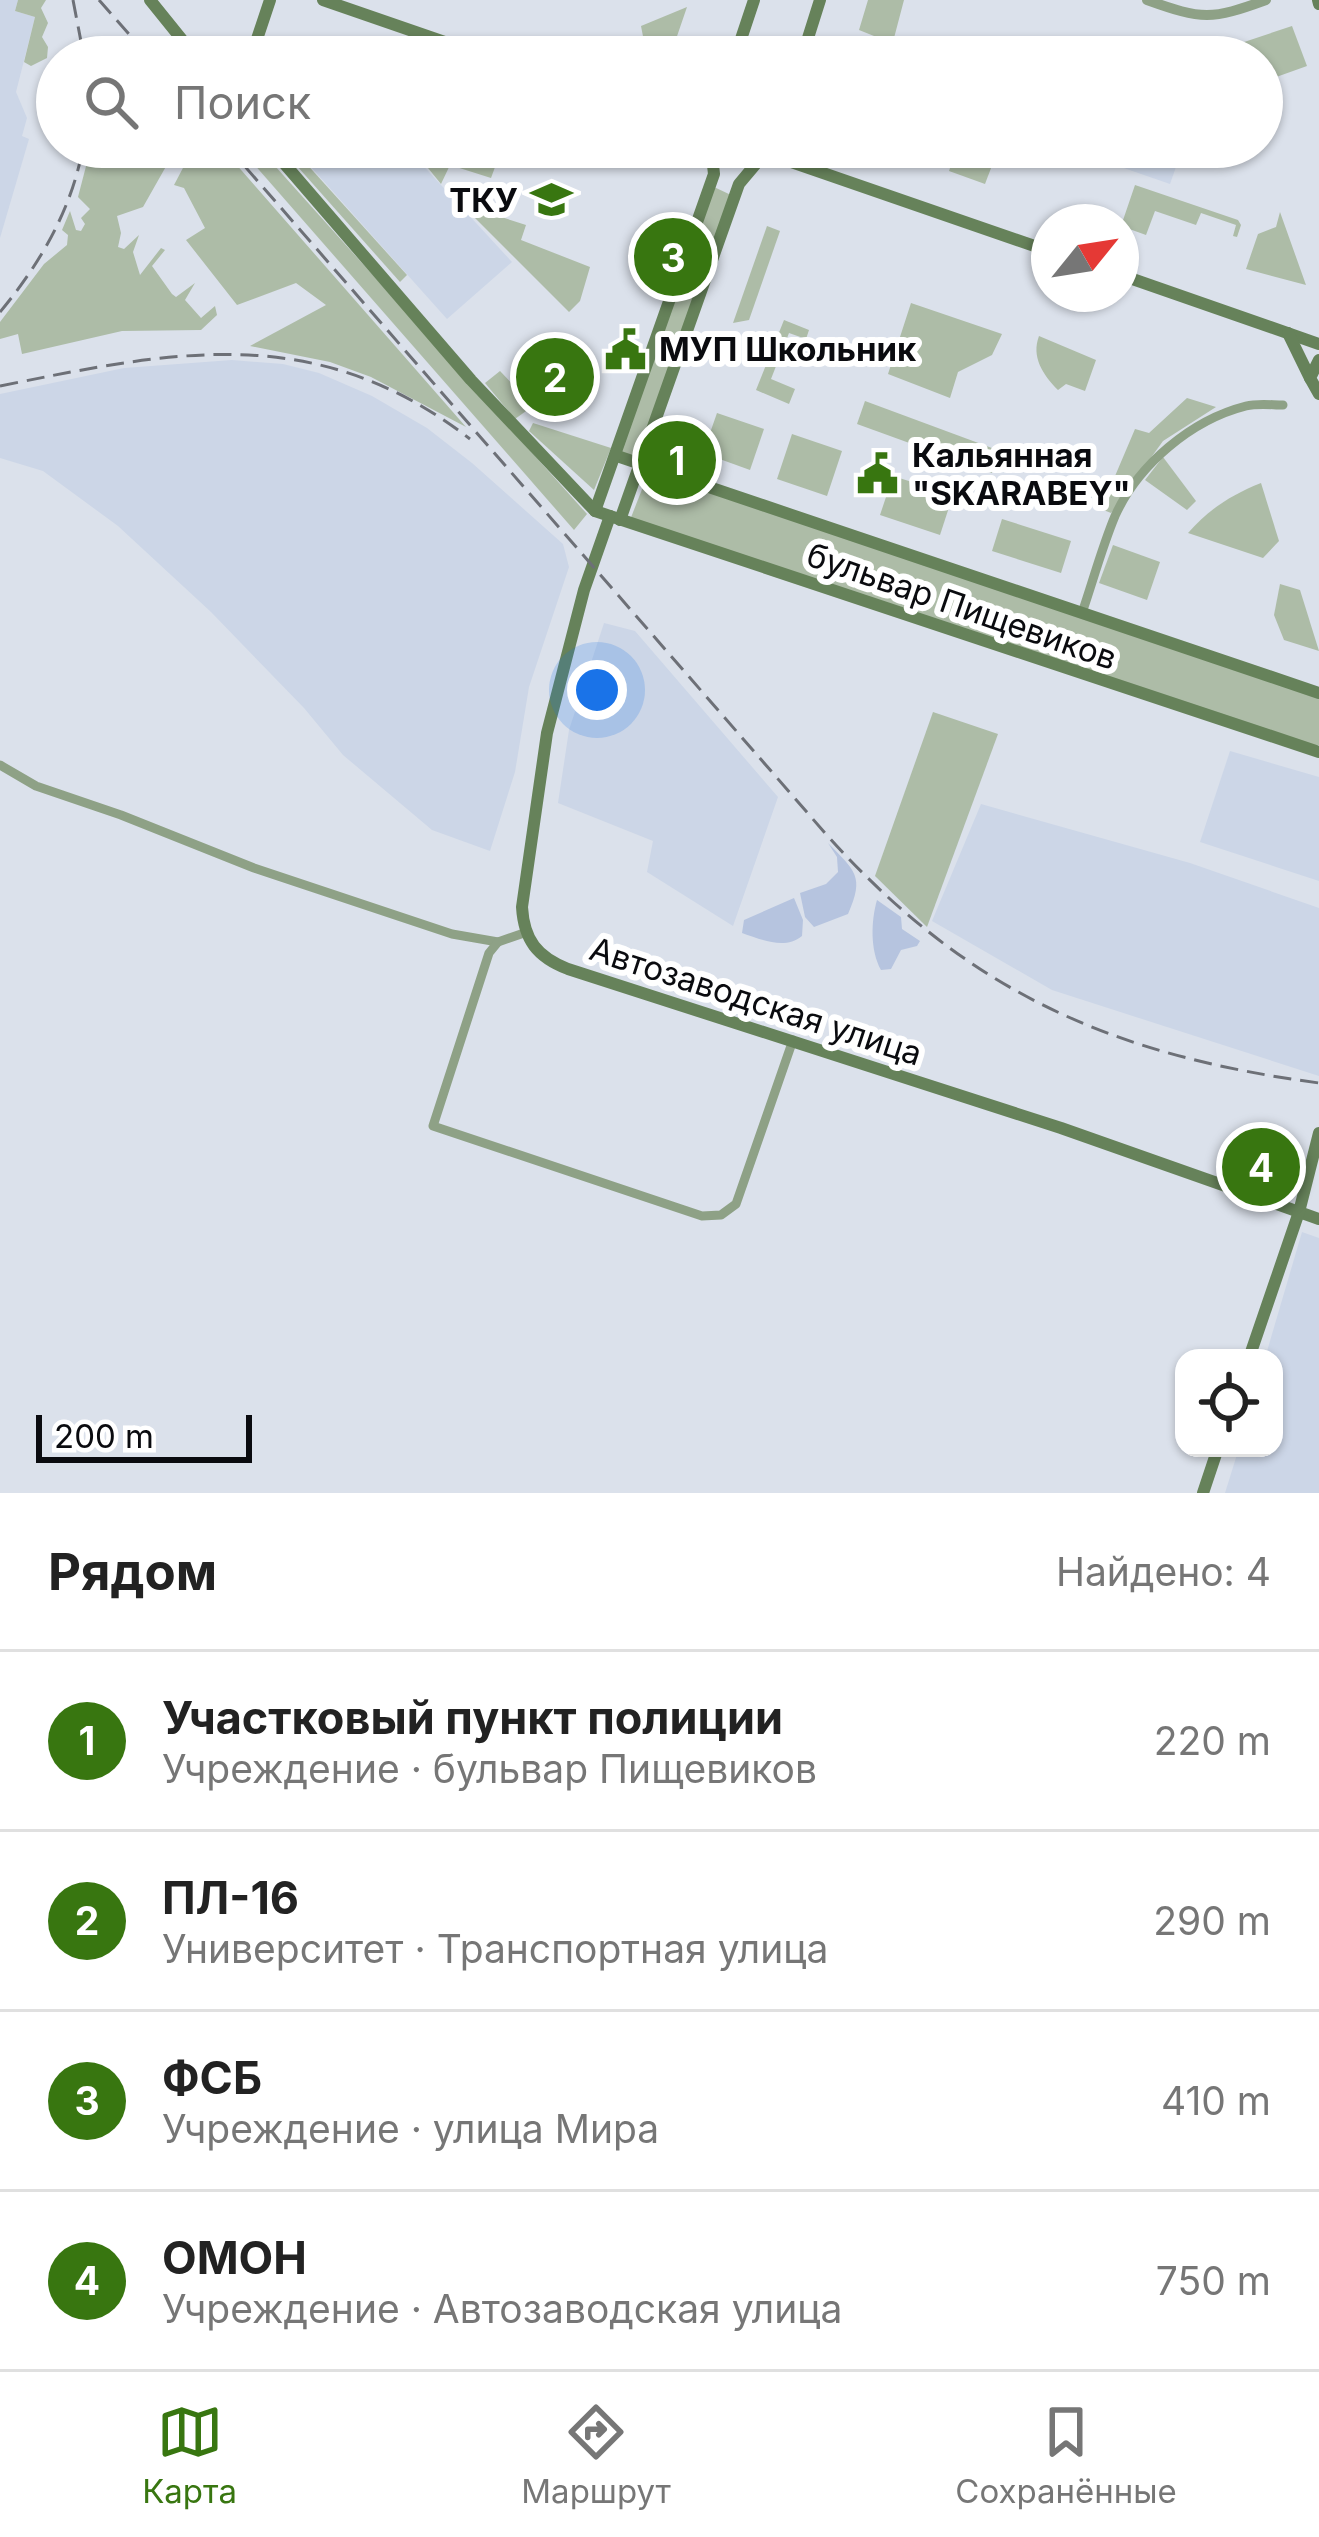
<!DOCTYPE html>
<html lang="ru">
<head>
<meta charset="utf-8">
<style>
	body { margin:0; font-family:Inter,sans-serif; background:#f2f2f2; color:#222 }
	.controls { position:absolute; right:36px; bottom:36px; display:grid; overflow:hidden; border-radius:24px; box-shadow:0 3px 9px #0004 }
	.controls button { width:108px; height:108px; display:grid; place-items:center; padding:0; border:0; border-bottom:3px solid #e0e0e0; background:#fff; color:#222; font:60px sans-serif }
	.compass { position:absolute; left:1031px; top:204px; width:108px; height:108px; border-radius:50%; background:#fff; box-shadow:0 3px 9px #0004; rotate:60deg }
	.scale { position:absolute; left:36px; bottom:30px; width:216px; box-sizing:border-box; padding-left:12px; border:6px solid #0a0b0f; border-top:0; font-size:33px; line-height:42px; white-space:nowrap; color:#0a0b0f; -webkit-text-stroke:9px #fff; paint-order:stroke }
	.you { position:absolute; left:597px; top:690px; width:42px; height:42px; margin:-30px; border:9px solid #fff; border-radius:50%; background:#1a73e8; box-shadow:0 0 0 18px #1a73e833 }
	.badge { display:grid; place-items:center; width:78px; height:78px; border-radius:50%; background:#387610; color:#fff; font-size:39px; font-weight:700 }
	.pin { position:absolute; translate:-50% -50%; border:6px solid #fff; box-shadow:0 3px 12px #0006 }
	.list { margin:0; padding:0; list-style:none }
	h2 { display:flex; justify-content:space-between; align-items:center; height:156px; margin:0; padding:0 48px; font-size:51px }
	h2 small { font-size:39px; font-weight:400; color:#767676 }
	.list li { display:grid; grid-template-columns:78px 1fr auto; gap:36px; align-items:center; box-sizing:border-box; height:180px; padding:0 48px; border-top:3px solid #e0e0e0 }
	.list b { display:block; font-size:45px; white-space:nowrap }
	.list p { margin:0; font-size:39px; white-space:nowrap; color:#767676 }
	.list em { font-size:39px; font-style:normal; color:#767676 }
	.icon { flex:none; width:66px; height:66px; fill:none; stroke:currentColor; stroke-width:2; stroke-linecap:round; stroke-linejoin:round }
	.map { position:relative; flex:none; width:1319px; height:1493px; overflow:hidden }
	.search { position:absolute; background:#fff; box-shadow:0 3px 9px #0004; left:36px; right:36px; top:36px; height:132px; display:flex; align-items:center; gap:30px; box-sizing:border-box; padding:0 42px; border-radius:66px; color:#767676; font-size:45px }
	.sheet { height:876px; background:#fff }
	nav { display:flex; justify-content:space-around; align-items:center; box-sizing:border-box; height:168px; border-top:3px solid #e0e0e0; background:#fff; font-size:33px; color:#767676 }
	nav a { display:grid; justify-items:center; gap:6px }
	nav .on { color:#387610 }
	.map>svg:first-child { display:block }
	.built { fill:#ccd6e7 }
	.green { fill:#adbca7 }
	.water { fill:#b6c4df }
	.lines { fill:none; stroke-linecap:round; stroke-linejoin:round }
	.minor { stroke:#8ea186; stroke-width:9 }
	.tertiary { stroke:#8ea186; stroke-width:10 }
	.secondary { stroke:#66825a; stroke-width:12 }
	.rail { stroke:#6d7077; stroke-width:3; stroke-dasharray:18 9; stroke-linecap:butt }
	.labels { text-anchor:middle; stroke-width:12; stroke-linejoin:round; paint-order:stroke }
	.poi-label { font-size:33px; font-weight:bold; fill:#0a0b0f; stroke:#fff; text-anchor:start }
	.street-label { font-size:33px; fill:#0a0b0f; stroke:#fff }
</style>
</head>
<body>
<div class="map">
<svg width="1319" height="1493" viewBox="0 0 1319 1493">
	<rect width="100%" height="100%" fill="#dbe1eb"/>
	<g class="built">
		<polygon points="0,0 18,0 15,11 35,17 16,92 27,118 22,136 29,139 0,238"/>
		<polygon points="293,147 406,147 512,262 447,319"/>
		<polygon points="1063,147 1183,147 1170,184"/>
		<polygon points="232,360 283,364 319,373 372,396 427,428 472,463 563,544 569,567 529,687 515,772 490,851 432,830 343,755 304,708 211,612 118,526 43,471 0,458 0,394 124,368"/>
		<polygon points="604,623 635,631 778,797 733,926 647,872 653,841 558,803 569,730"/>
		<polygon points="1230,751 1319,777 1319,881 1200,842"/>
		<polygon points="981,804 1190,863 1319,908 1319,1076 1052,990 932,921"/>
		<polygon points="1302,1232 1319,1238 1319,1493 1225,1493 1239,1448 1274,1448 1274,1358 1265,1358"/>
	</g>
	<g class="green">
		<polygon points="18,0 46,0 41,8 48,23 42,37 48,47 47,58 31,66 24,62 35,17 15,11"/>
		<polygon points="868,0 904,0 889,57 876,57 879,38 859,30"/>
		<polygon points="687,7 674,45 691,51 689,57 647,57 641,26"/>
		<polygon points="1292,26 1307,66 1262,82 1262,57 1214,52"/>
		<polygon points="91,147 177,147 143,207 117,216 121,233 118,247 124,249 139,235 133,252 140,275 161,248 165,250 152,266 172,294 176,297 195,283 185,300 201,318 215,306 217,315 201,330 122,331 22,354 18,334 0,339 0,322 44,264 67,245 68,235 62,230 70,211 76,230 81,231 85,224 81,218 90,209 78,197"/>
		<polygon points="194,147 221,147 466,427 371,377 330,362 250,346 326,305 296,283 237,305 186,240 205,228 184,188 174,185"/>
		<polygon points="239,147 258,147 587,514 574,530"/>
		<polygon points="411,147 468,147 498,159 491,178 450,165 441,184"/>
		<polygon points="957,147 999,147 985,184 949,171"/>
		<polygon points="304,161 407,275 400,282 297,166"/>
		<polygon points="1135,185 1238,220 1241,225 1237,237 1233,236 1236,225 1201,213 1196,225 1155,211 1146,235 1121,226"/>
		<polygon points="714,187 731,195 638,458 621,452"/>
		<polygon points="461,204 526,225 521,240 590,267 580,301 569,312"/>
		<polygon points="1280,212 1306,285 1246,269 1258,234 1276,227"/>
		<polygon points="767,226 780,231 749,320 733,323"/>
		<polygon points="911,303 1002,334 992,355 958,372 950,398 888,374"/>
		<polygon points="784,320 809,330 806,339 789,333 771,379 795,389 789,404 756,390"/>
		<path d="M 1039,336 L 1096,360 L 1085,391 L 1066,384 L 1058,390 C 1043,375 1031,357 1039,336 Z"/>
		<polygon points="500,371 533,406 515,419 485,383"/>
		<polygon points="1187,398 1216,407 1163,441 1111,513 1101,509 1135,429 1149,433"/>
		<polygon points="865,401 1000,451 992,473 857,424"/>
		<polygon points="717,413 764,429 750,470 703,453"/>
		<polygon points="533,423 611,448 594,490 529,431"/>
		<polygon points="792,434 842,451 827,496 777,479"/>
		<polygon points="1163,457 1196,501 1187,510 1145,480"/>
		<polygon points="650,469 1319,697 1319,745 1313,747 630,520"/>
		<polygon points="893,476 953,495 940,535 880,515"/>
		<path d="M 1261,483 L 1279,541 L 1263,558 L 1188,533 C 1209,509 1231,495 1261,483 Z"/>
		<polygon points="1002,519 1071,541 1061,573 992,551"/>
		<polygon points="1113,545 1160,562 1147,600 1099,583"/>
		<polygon points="1280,584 1300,590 1319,651 1284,640 1274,615"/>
		<polygon points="933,712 998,734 927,927 875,876"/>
	</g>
	<g class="water">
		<path d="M 828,843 C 855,871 865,876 848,914 L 814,927 L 805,917 L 800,893 L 826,884 L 838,872 L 837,857 Z"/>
		<path d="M 794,898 L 803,920 L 802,936 C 785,950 762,940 742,933 L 744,920 Z"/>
		<path d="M 877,900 L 901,917 L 902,929 L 920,941 L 917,946 L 901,950 L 891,969 L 881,970 C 870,950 871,921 877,900 Z"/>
	</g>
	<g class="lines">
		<g class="minor">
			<path d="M 1082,613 C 1093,581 1102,547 1115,516 C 1138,465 1191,420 1246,406 C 1258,403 1272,405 1283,405"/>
			<polyline points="0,765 36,786 121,815 254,868 452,934 498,942"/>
			<polyline points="524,933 498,942 489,953 433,1126 702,1216 721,1215 736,1204 793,1040"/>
		</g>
		<path class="tertiary" d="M 1147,0 C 1203,20 1211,20 1266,0"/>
		<g class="secondary">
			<polyline points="150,0 196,57"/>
			<polyline points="323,0 488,57"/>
			<polyline points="1318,0 1319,4"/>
			<polyline points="251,57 270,0"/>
			<polyline points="735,57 754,0"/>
			<polyline points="802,57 820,0"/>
			<polyline points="270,147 471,380 595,511 1319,752"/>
			<polyline points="748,147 1049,251"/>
			<polyline points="1121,275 1319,344"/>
			<polyline points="1288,333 1310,378"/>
			<polyline points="1319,360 1310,378 1319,394"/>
			<polyline points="617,456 1319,693"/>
			<polyline points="595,511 714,174 711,147"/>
			<path d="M 610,516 L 584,590 L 547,733 L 522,907 C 524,940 537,957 568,969 L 1061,1128 L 1319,1219"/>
			<polyline points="620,520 739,184 770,147"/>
			<polyline points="1249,1358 1299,1212 1319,1133"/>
			<polyline points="1203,1493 1218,1448"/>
		</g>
		<g class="rail">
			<polyline points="73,0 84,57"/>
			<polyline points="99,0 149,57"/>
			<path d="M 228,147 L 825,833 C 966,991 1110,1055 1319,1083"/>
			<path d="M 0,312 C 40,264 72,209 83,147"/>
			<path d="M 0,386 C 174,351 316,320 470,439"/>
		</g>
	</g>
	<defs>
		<symbol id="university-bare" viewBox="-9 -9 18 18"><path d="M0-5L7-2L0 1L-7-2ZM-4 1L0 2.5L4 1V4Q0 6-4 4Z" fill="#387610" stroke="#fff" stroke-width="2.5" paint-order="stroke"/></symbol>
		<symbol id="civic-bare" viewBox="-9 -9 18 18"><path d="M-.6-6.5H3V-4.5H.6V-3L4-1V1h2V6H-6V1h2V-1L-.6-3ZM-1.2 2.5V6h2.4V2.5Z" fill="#387610" stroke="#fff" stroke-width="2.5" paint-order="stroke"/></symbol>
	</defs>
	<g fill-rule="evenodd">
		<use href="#university-bare" x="522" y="170" width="59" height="59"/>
		<use href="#civic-bare" x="596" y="320" width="59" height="59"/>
		<use href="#civic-bare" x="848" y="444" width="59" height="59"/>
	</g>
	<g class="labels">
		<g class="poi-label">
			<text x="518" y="212" text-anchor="end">ТКУ</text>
			<text x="659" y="361">МУП Школьник</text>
			<text x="912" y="467">Кальянная<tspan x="912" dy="38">"SKARABEY"</tspan></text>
		</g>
		<g class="street-label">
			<text transform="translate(962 606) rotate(19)" y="12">бульвар Пищевиков</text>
			<text transform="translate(756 1001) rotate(18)" y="12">Автозаводская улица</text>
		</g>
	</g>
</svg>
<div class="controls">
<button><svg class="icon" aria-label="locate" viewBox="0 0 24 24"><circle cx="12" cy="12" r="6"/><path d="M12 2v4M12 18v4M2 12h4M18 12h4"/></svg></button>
</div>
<svg class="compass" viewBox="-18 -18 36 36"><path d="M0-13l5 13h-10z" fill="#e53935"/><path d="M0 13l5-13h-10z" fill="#767676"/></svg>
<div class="scale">200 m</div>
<div class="you"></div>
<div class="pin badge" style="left:677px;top:460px">1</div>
<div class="pin badge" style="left:555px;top:377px">2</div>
<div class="pin badge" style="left:673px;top:257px">3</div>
<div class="pin badge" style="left:1261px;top:1167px">4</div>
<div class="search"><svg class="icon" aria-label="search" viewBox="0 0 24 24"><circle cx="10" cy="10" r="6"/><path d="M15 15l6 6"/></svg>Поиск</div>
</div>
<section class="sheet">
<h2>Рядом<small>Найдено: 4</small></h2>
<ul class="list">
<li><span class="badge">1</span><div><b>Участковый пункт полиции</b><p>Учреждение · бульвар Пищевиков</p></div><em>220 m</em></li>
<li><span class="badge">2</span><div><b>ПЛ-16</b><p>Университет · Транспортная улица</p></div><em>290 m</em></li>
<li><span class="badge">3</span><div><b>ФСБ</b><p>Учреждение · улица Мира</p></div><em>410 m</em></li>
<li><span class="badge">4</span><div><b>ОМОН</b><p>Учреждение · Автозаводская улица</p></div><em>750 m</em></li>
</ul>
</section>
<nav>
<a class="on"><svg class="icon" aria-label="map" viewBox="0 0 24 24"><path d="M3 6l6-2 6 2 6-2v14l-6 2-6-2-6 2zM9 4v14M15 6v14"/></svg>Карта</a>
<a><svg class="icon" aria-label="directions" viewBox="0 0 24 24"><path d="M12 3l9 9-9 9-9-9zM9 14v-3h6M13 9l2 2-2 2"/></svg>Маршрут</a>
<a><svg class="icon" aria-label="saved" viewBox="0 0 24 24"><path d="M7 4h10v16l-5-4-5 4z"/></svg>Сохранённые</a>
</nav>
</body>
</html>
